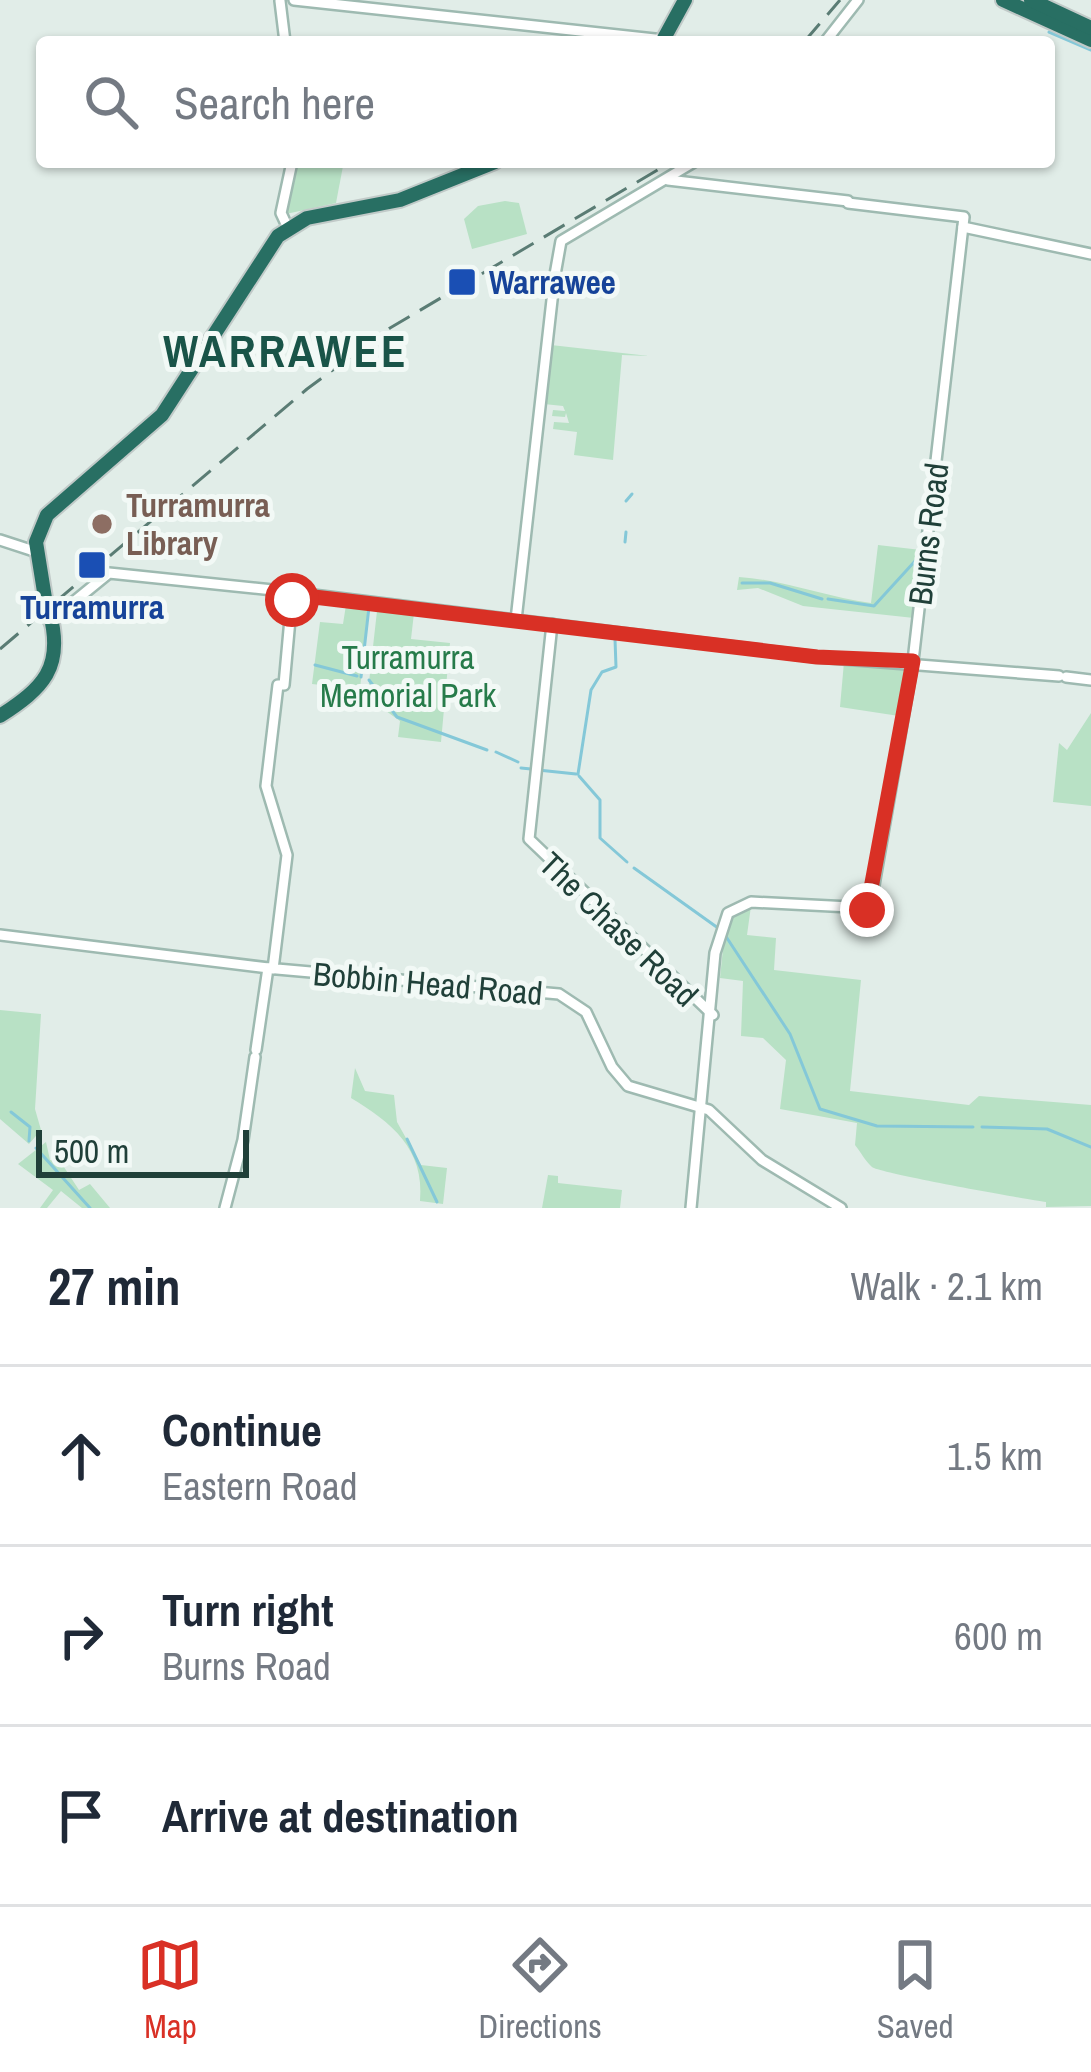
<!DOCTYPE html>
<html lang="en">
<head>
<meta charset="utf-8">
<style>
	body { margin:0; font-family:"Archivo Narrow",sans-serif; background:#f6f6f7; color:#1f2937 }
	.scale { position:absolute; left:36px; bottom:30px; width:213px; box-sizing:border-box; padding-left:12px; border:6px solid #204039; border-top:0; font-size:33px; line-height:42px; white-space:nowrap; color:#204039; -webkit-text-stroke:9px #f2f9f6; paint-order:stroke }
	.stop { position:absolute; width:36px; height:36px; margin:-27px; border:9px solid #d93025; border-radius:50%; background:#fff }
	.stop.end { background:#d93025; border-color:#fff; box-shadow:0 3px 12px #0008 }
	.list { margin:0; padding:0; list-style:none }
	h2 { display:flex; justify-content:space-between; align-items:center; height:156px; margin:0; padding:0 48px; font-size:51px }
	h2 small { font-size:39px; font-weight:400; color:#747a83 }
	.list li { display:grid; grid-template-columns:78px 1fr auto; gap:36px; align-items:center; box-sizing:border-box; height:180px; padding:0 48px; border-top:3px solid #e0e1e3 }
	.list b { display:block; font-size:45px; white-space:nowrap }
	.list p { margin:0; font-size:39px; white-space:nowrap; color:#747a83 }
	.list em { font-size:39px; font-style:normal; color:#747a83 }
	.icon { flex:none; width:66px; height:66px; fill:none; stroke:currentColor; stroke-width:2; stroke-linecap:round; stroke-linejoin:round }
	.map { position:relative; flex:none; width:1091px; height:1208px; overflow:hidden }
	.search { position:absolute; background:#fff; box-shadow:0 3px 9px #0004; left:36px; right:36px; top:36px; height:132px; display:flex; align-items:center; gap:30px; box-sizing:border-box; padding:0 42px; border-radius:12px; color:#747a83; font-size:45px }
	.sheet { height:696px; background:#fff }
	nav { display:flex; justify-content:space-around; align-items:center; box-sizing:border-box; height:168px; border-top:3px solid #e0e1e3; background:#fff; font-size:33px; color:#747a83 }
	nav a { display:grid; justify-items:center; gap:6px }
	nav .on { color:#d93025 }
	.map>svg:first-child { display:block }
	.green { fill:#b8e1c5 }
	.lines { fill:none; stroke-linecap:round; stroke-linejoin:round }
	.stream { stroke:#84c8d8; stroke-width:3 }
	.secondary-casing { stroke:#9ebab1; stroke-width:14 }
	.highway-casing { stroke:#c1cac8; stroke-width:18 }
	.secondary { stroke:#fff; stroke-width:9 }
	.highway { stroke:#286f63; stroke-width:14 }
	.rail { stroke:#5a7c74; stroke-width:3; stroke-dasharray:24 12; stroke-linecap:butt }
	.highway-bridge-casing { stroke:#c1cac8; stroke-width:18; stroke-linecap:butt }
	.highway-bridge { stroke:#286f63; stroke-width:14 }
	.route { stroke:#d93025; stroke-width:15 }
	.transit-dot { fill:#1a4fb4; stroke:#f2f9f6; stroke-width:4.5 }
	.education-dot { fill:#8d6e63; stroke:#f2f9f6; stroke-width:4.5 }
	.labels { text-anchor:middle; stroke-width:10; stroke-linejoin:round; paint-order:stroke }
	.transit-label { font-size:33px; font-weight:bold; fill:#164399; stroke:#f2f9f6; text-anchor:start }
	.education-label { font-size:33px; font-weight:bold; fill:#785e54; stroke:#f2f9f6; text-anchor:start }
	.street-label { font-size:33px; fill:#204039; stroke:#f2f9f6 }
	.park-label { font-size:33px; fill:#267b4a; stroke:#f2f9f6 }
	.district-label { font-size:45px; font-weight:bold; letter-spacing:3px; fill:#195448; stroke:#f2f9f6 }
</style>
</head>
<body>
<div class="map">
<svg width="1091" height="1208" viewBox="0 0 1091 1208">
	<rect width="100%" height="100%" fill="#e1ede8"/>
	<g class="green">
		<polygon points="297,162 343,166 336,203 286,214"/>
		<polygon points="505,201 519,203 527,234 472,249 464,219 478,206"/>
		<polygon points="551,345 649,356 622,355 613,460 574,455 577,432 553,429 554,422 569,423 566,413 565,417 552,416 553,410 565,411 563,406 544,404"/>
		<path d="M 878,545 L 921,550 L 914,618 L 803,606 L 758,588 L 737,590 L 739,577 C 785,580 825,597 871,603 Z"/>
		<polygon points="346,605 368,607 360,689 312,684 320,622 343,624"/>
		<polygon points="377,611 414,613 411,639 450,643 441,742 398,737 400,721 386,711 366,709"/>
		<polygon points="844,662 908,666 899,716 840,707"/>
		<polygon points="1091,713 1091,806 1053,802 1059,743 1067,750"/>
		<path d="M 751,906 L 747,935 L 776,938 L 774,970 L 861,980 L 850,1091 L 969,1105 L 979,1096 L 1091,1105 L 1091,1206 L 1046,1207 L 1046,1202 C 1024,1199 879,1173 872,1167 C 866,1162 860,1151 855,1145 L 857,1123 L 780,1109 L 786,1060 L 763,1038 L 741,1036 L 743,981 L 720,978 L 726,919 Z"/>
		<polygon points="0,1010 41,1014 35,1109 41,1130 29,1144 0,1119"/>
		<path d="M 355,1068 L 365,1091 L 394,1095 L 397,1122 L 421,1165 L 447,1168 L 443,1204 L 420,1201 C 425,1149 391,1122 351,1098 Z"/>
		<polygon points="46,1142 50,1160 60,1161 79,1190 90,1184 110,1208 82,1208 61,1191 47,1208 40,1208 53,1190 18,1164"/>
		<polygon points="548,1175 558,1176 558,1183 622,1190 620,1208 542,1208"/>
	</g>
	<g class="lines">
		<g class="stream">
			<polyline points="1049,32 1091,50"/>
			<polyline points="626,501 632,494"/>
			<polyline points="625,542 626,532"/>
			<polyline points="742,583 770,583 822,599"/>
			<polyline points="828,599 874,606 916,560"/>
			<polyline points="315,665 357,676"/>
			<polyline points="361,677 369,607"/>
			<polyline points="369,680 397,717 487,750"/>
			<polyline points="496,752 518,762"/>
			<polyline points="521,768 531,769"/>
			<polyline points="538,770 576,774"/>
			<polyline points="578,774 591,690 602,672 616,667 615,639"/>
			<polyline points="579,776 600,800 600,838 627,862"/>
			<polyline points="634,868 718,928"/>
			<polyline points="725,935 790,1034 820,1109 877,1126 973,1127"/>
			<polyline points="11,1112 30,1127 29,1141"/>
			<polyline points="982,1127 1047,1129 1091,1147"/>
			<polyline points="407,1139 437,1202"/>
			<polyline points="36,1148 90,1208"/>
		</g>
		<defs>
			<g id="secondary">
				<polyline points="294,0 664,40"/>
				<polyline points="280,1 285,42"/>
				<polyline points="825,42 858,0"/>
				<polyline points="668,180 848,201"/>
				<polyline points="963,227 1091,254"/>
				<polyline points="288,228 281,213 292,162"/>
				<polyline points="553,286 561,241 694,162"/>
				<polyline points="0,540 37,552"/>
				<polyline points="297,593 817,657 1059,676"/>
				<polyline points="516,620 553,291"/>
				<polyline points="49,622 109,573 292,592"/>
				<polyline points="552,624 529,839 713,1015"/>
				<polyline points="1066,677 1091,680"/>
				<polyline points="0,935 277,969 559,994 586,1012 612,1067 628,1086 709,1110 762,1160 841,1208"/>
				<polyline points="273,969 287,855 266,786 278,685 284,685 292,597"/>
				<polyline points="256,1050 268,968"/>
				<polyline points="225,1208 243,1140 255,1057"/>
				<polyline points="691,1208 715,953 728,913 751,902 870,908 913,661 964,217 848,203"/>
			</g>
			<g id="highway">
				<polyline points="1003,0 1091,40"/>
				<polyline points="1031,0 1091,28"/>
				<polyline points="662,42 685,0"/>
				<polyline points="45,598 36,542 47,515 162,415 278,236 307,218 400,200 495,162"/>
				<path d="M 0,716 C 43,688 64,668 50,614"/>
			</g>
		</defs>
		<use href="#secondary" class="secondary-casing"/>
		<use href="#highway" class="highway-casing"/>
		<use href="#secondary" class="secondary"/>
		<use href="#highway" class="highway"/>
		<g class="rail">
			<polyline points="804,42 840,0"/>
			<polyline points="0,649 307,389 390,328 671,162"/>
		</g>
		<defs>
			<polyline id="highway-bridge" points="43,600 47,617"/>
		</defs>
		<use href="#highway-bridge" class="highway-bridge-casing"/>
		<use href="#highway-bridge" class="highway-bridge"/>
	</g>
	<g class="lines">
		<polyline class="route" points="292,600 314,597 817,657 913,661 867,910"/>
	</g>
	<g class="transit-dot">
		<rect x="447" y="267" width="30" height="30" rx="6"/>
		<rect x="77" y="550" width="30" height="30" rx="6"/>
	</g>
	<circle class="education-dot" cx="102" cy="524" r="12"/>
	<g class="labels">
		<g class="transit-label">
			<text x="489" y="294">Warrawee</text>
			<text x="92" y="619" text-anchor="middle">Turramurra</text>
		</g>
		<g class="education-label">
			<text x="126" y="517">Turramurra<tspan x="126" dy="38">Library</tspan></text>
		</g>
		<g class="street-label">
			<text transform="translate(928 534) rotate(-83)" y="12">Burns Road</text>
			<text transform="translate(619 929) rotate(44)" y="12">The Chase Road</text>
			<text transform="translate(428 983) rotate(5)" y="12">Bobbin Head Road</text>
		</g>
		<g class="park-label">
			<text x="408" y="669">Turramurra<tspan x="408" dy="38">Memorial Park</tspan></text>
		</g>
		<g class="district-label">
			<text x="286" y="367">WARRAWEE</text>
		</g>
	</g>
</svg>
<div class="scale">500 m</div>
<div class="stop" style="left:292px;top:600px"></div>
<div class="stop end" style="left:867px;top:910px"></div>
<div class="search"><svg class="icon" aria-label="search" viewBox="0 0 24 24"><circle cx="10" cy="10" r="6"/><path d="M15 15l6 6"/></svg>Search here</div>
</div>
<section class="sheet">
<h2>27 min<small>Walk · 2.1 km</small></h2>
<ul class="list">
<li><svg class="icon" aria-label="ahead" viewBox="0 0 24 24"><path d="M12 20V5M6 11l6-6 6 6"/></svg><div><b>Continue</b><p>Eastern Road</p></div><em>1.5 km</em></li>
<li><svg class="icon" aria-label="right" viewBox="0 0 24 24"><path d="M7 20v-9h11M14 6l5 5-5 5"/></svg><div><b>Turn right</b><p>Burns Road</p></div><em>600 m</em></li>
<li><svg class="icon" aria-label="arrive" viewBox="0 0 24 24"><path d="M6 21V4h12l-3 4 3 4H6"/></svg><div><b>Arrive at destination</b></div></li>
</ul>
</section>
<nav>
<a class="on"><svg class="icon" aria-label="map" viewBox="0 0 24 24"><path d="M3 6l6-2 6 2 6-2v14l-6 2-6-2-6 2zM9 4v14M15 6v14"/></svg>Map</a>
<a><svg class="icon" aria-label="directions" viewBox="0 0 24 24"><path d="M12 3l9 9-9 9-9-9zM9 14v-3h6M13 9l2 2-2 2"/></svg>Directions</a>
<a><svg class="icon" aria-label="saved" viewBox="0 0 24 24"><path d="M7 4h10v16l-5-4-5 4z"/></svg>Saved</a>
</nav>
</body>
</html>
